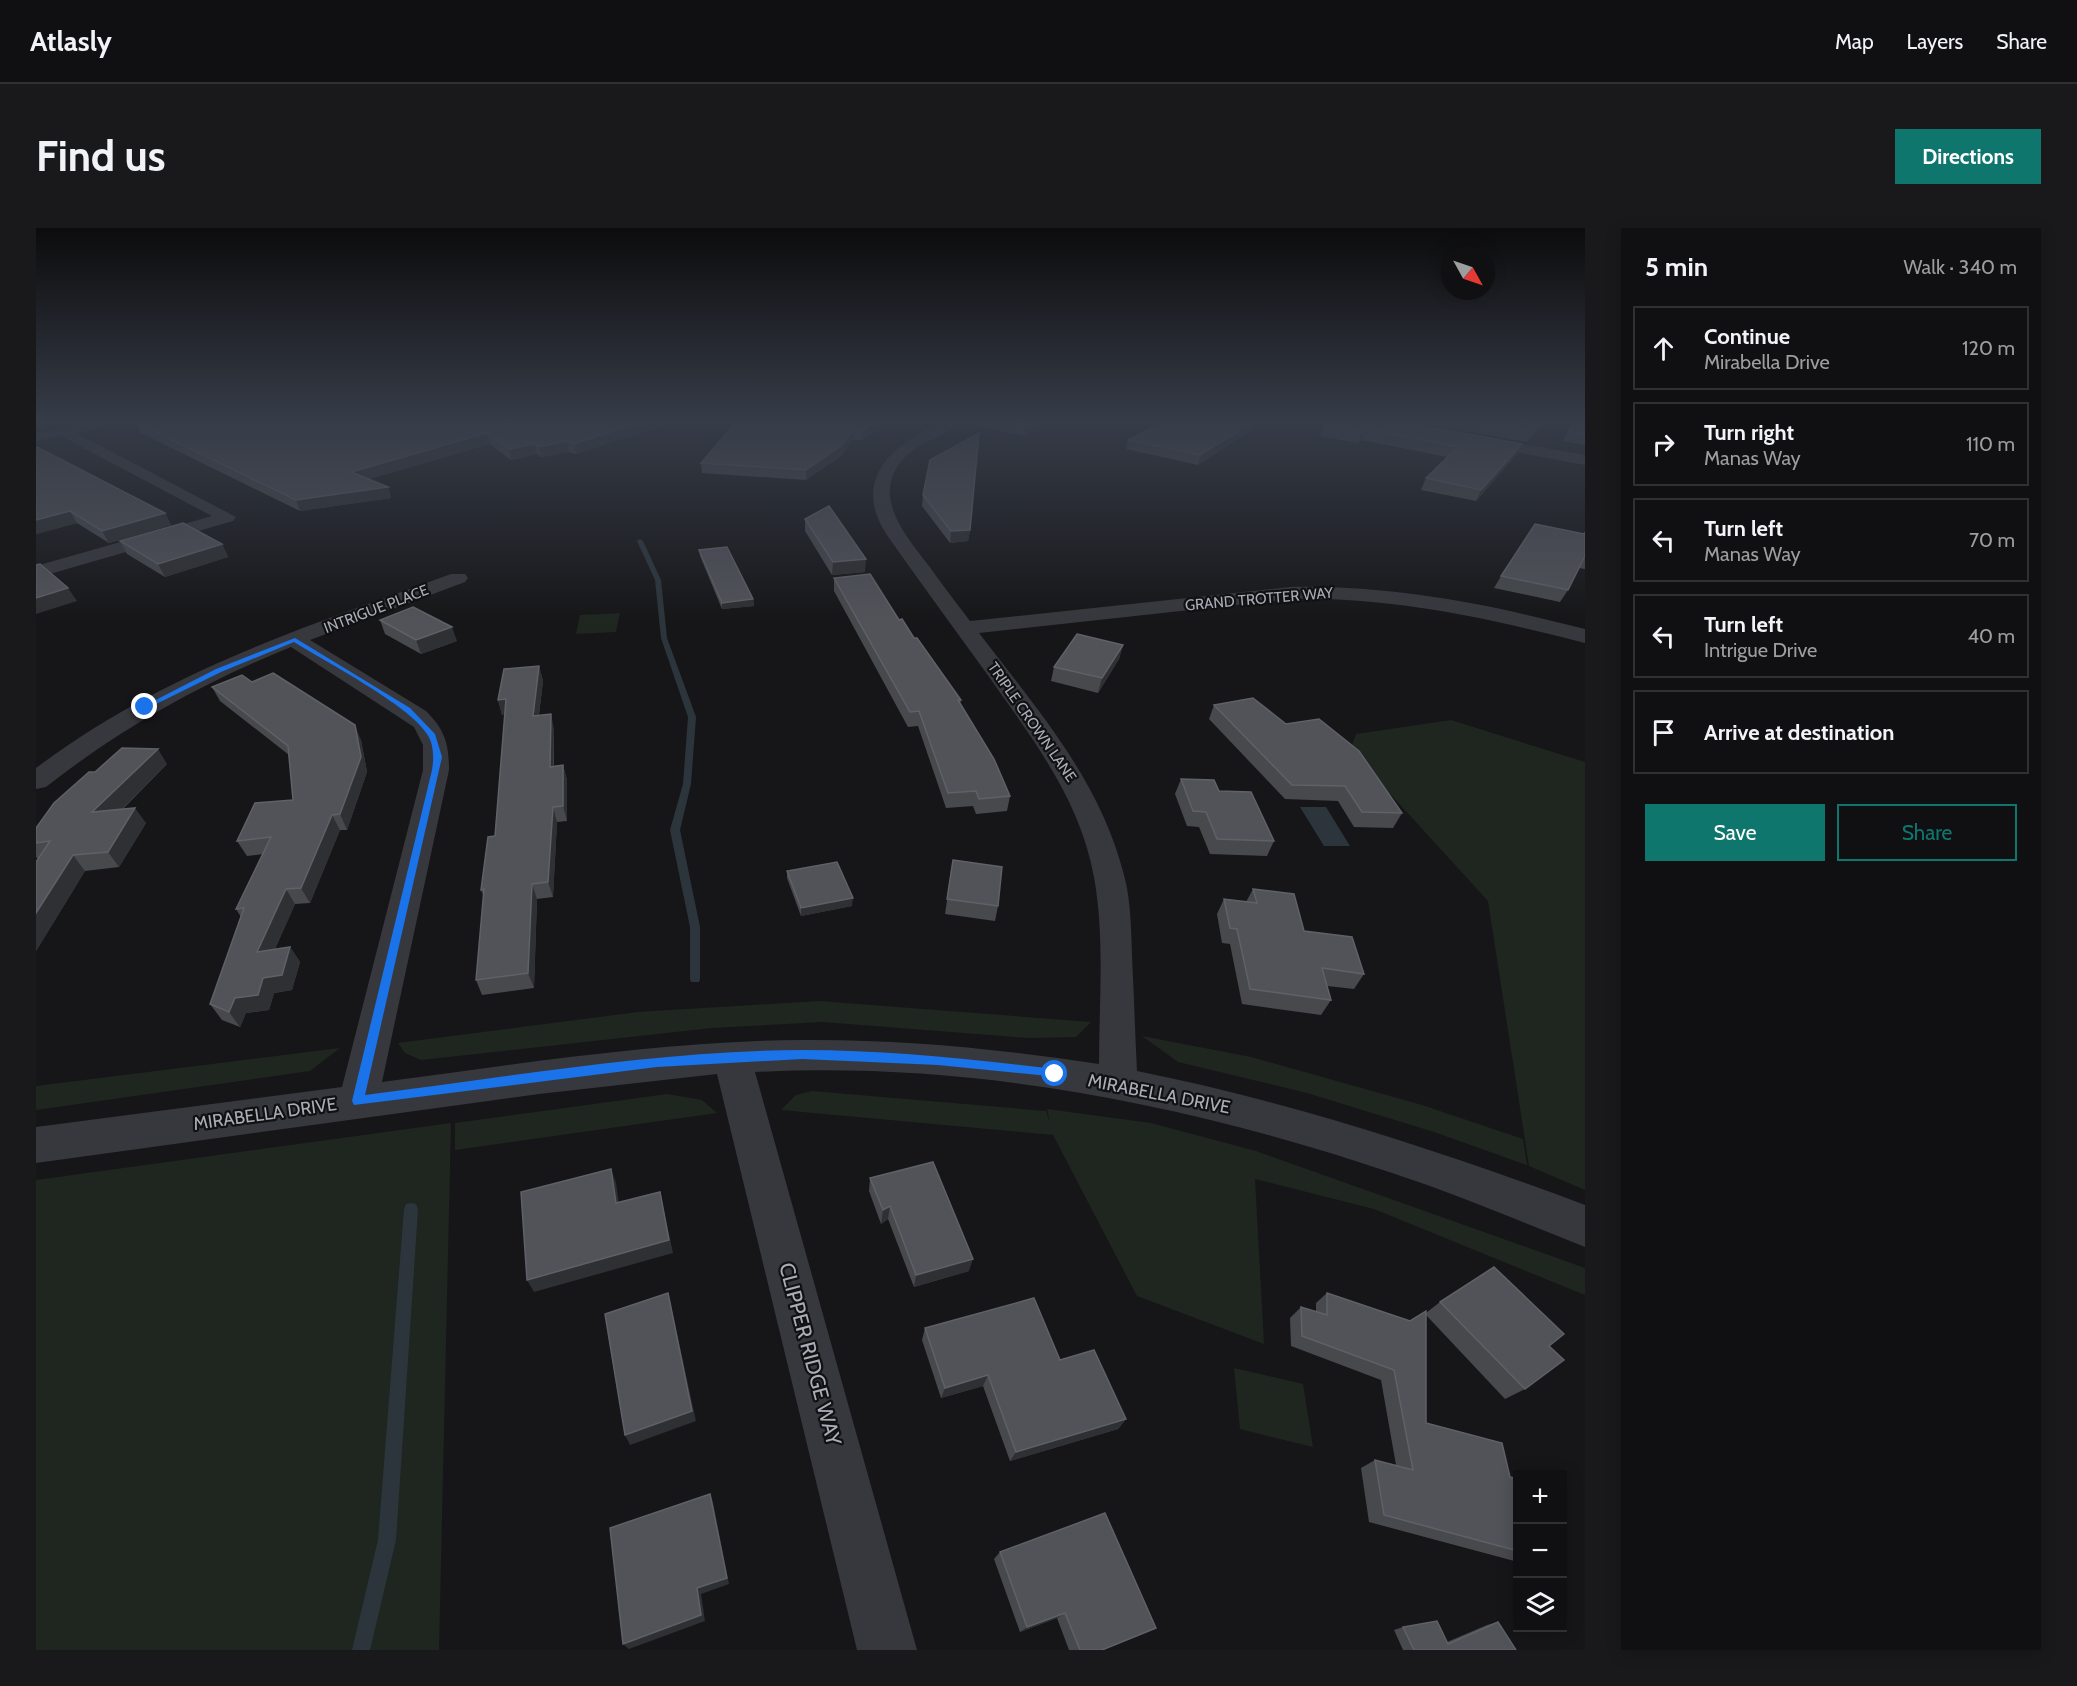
<!DOCTYPE html>
<html lang="en">
<head>
<meta charset="utf-8">
<style>
	body { margin:0; font-family:Cabin,sans-serif; background:#19191b; color:#f1f3f6 }
	.controls { position:absolute; right:18px; bottom:18px; display:grid; overflow:hidden; border-radius:0px; box-shadow:0 3px 15px #0003 }
	.controls button { width:54px; height:54px; display:grid; place-items:center; padding:0; border:0; border-bottom:2px solid #303032; background:#101012; color:#f1f3f6; font:30px sans-serif }
	.compass { position:absolute; left:1405px; top:18px; width:54px; height:54px; border-radius:50%; background:#101012; box-shadow:0 3px 15px #0003; rotate:130deg }
	.stop { position:absolute; width:18px; height:18px; margin:-14px; border:4px solid #1a73e8; border-radius:50%; background:#fff }
	.stop.end { background:#1a73e8; border-color:#fff; box-shadow:0 2px 6px #0008 }
	.list { margin:0; padding:0; list-style:none }
	h2 { display:flex; justify-content:space-between; align-items:center; height:78px; margin:0; padding:0 24px; font-size:26px }
	h2 small { font-size:20px; font-weight:400; color:#9c9d9f }
	.list li { display:grid; grid-template-columns:39px 1fr auto; gap:18px; align-items:center; box-sizing:border-box; height:84px; margin:0 12px 12px; padding:0 12px; border:2px solid #303032; border-radius:0px }
	.list b { display:block; font-size:22px; white-space:nowrap }
	.list p { margin:0; font-size:20px; white-space:nowrap; color:#9c9d9f }
	.list em { font-size:20px; font-style:normal; color:#9c9d9f }
	.actions { display:flex; gap:12px; padding:18px 24px }
	.actions a { flex:1; padding:14px 0; border:2px solid #0f766e; border-radius:0px; text-align:center; font-size:21px; color:#0f766e }
	.actions .main { background:#0f766e; color:#fff }
	.icon { flex:none; width:33px; height:33px; fill:none; stroke:currentColor; stroke-width:2; stroke-linecap:round; stroke-linejoin:round }
	.map { position:relative; flex:none; width:1549px; height:1422px; overflow:hidden; border-radius:0px }
	header { display:flex; align-items:center; gap:36px; box-sizing:border-box; height:84px; padding:0 30px; background:#101012; border-bottom:2px solid #303032 }
	header strong { font-size:28px }
	nav { display:flex; gap:33px; margin-inline-start:auto; font-size:21px }
	.intro { display:flex; align-items:center; justify-content:space-between; box-sizing:border-box; height:144px; padding:0 36px }
	h1 { margin:0; font-size:42px }
	.button { padding:15px 27px; border-radius:0px; background:#0f766e; color:#fff; font-size:21px; font-weight:700 }
	main { display:flex; gap:36px; padding:0 36px }
	aside { flex:1; background:#101012; border-radius:0px; box-shadow:0 3px 15px #0003 }
	.map>svg:first-child { display:block }
	.green { fill:#1e261f }
	.water { fill:#2c353c }
	.lines { fill:none; stroke-linecap:round; stroke-linejoin:round }
	.stream { fill:#2c353c; fill-rule:evenodd }
	.minor { fill:#37383d; fill-rule:evenodd }
	.wall { fill:#47494d }
	.shaded-wall { fill:#2f3033 }
	.building { fill:#525359; stroke:#5f6168; stroke-width:1.5 }
	.route { fill:#1a73e8 }
	.labels { text-anchor:middle; stroke-width:4.5; stroke-linejoin:round; paint-order:stroke }
	.far-street-label { font-size:15px; fill:#a8adb8; stroke:#111113 }
	.street-label { font-size:18px; fill:#a8adb8; stroke:#111113 }
	.near-street-label { font-size:21px; fill:#a8adb8; stroke:#111113 }
</style>
</head>
<body>
<header>
<strong>Atlasly</strong>
<nav><a>Map</a><a>Layers</a><a>Share</a></nav>
</header>
<div class="intro"><h1>Find us</h1><a class="button">Directions</a></div>
<main>
<div class="map">
<svg width="1549" height="1422" viewBox="0 0 1549 1422">
	<rect width="100%" height="100%" fill="#161618"/>
	<g class="green">
		<polygon points="584,385 580,404 540,406 544,387"/>
		<polygon points="1415,492 1549,534 1549,962 1493,938 1452,673 1314,522 1320,506"/>
		<polygon points="783,773 1055,794 1040,809 993,810 787,794 676,800 385,832 369,825 362,815 602,784"/>
		<polygon points="1106,808 1215,829 1386,877 1487,911 1491,937 1398,904 1271,865 1142,834"/>
		<polygon points="304,820 274,843 0,882 0,858"/>
		<polygon points="776,863 1010,883 1014,895 1011,881 1115,895 1220,923 1549,1040 1549,1067 1338,981 1219,951 1228,1116 1101,1068 1017,907 745,882 760,867"/>
		<polygon points="631,866 666,872 681,885 419,922 419,895"/>
		<polygon points="415,895 403,1422 0,1422 0,952"/>
		<polygon points="1198,1140 1267,1156 1277,1219 1204,1201"/>
	</g>
	<polygon class="water" points="1264,579 1290,579 1314,618 1288,618"/>
	<g class="lines">
		<g class="stream">
			<polygon points="604,311 607,313 625,352 631,410 660,489 655,556 644,602 664,699 664,751 663,754 655,754 654,751 654,699 634,602 647,556 652,489 625,410 619,352 601,313"/>
			<polygon points="375,975 380,976 382,981 360,1312 334,1422 316,1422 342,1312 368,981 370,976"/>
		</g>
		<g class="minor">
			<polygon points="46,195 72,195 70,198 40,205 200,289 197,293 0,350 0,338 176,288 25,208 0,213 0,205"/>
			<path d="M 904,195 L 922,195 C 911,208 883,214 868,230 C 834,267 869,307 893,338 C 906,356 920,375 934,393 L 1255,359 C 1356,357 1452,376 1549,401 L 1549,415 C 1451,390 1357,369 1255,371 L 943,405 C 1001,481 1064,552 1088,647 C 1095,673 1095,701 1096,728 C 1098,767 1099,805 1101,843 C 1255,874 1402,922 1549,977 L 1549,1019 C 1486,994 1423,967 1359,946 C 1152,876 937,833 719,844 L 881,1422 L 821,1422 L 681,846 L 503,866 L 0,935 L 0,899 L 306,859 L 387,542 L 387,517 L 378,499 L 255,419 C 166,455 85,500 10,559 L 0,561 L 0,540 C 129,443 267,400 415,346 L 429,346 L 432,350 L 429,354 L 274,412 L 390,483 C 409,502 413,516 413,542 L 346,854 C 484,836 625,813 765,812 C 865,811 964,821 1063,836 C 1063,775 1069,710 1058,649 C 1044,571 996,510 951,446 C 918,401 885,355 853,310 C 814,254 853,218 904,195 Z"/>
			<polygon points="1342,195 1371,195 1549,227 1549,237 1349,199"/>
		</g>
	</g>
	<g class="wall">
		<polygon points="100,195 462,195 459,197 635,195 540,226 533,224 505,229 501,226 475,232 454,216 333,251 352,259 355,270 264,283 105,205"/>
		<polygon points="701,195 852,195 827,212 817,212 806,227 770,252 666,245 665,235"/>
		<polygon points="931,195 1015,195 988,208"/>
		<polygon points="1125,195 1227,195 1162,237 1090,221 1092,212"/>
		<polygon points="1383,195 1508,195 1491,214"/>
		<polygon points="1536,195 1549,195 1549,217 1527,213"/>
		<polygon points="1288,198 1486,216 1481,226 1440,273 1385,262 1390,250 1412,229 1325,212 1322,215 1284,208"/>
		<polygon points="0,219 129,285 135,297 73,315 41,295 0,306"/>
		<polygon points="887,267 934,302 932,313 914,315 886,278"/>
		<polygon points="769,291 829,344 796,347 769,303"/>
		<polygon points="1549,304 1549,341 1543,340 1532,362 1524,374 1458,360 1465,348 1548,306"/>
		<polygon points="84,313 186,316 192,329 129,349 91,326"/>
		<polygon points="663,322 717,371 718,378 686,381 664,328"/>
		<polygon points="798,350 863,392 878,410 925,472 924,476 974,568 971,583 940,586 937,578 910,580 882,498 872,499 798,363"/>
		<polygon points="344,392 421,413 385,426 349,406"/>
		<polygon points="1087,417 1083,431 1062,465 1015,453 1018,439"/>
		<polygon points="503,438 507,453 503,487 518,501 518,538 527,537 531,552 531,593 521,594 517,669 501,671 498,760 446,767 440,752 448,669 445,662 459,608 469,486 466,487 462,472"/>
		<polygon points="216,454 325,512 331,544 311,602 304,602 274,675 259,676 239,721 254,719 264,734 256,762 238,765 233,782 210,785 204,799 186,792 174,776 205,689 200,681 227,626 211,628 201,613 257,572 253,527 184,473 176,459"/>
		<polygon points="1178,477 1250,496 1366,585 1357,600 1318,599 1302,573 1249,571 1173,491"/>
		<polygon points="131,536 86,582 110,595 83,639 49,643 0,723 0,634 2,631 0,629 0,600 59,544"/>
		<polygon points="1145,551 1183,563 1238,613 1231,628 1174,626 1163,599 1151,598 1139,566"/>
		<polygon points="917,632 962,678 959,693 909,686"/>
		<polygon points="751,643 816,678 765,688 751,650"/>
		<polygon points="1217,661 1268,703 1328,746 1318,761 1291,758 1295,772 1285,787 1206,776 1194,716 1186,715 1181,686 1188,671 1210,674"/>
		<polygon points="834,950 933,1043 878,1059 852,991 845,996 833,963"/>
		<polygon points="1291,1065 1374,1093 1390,1085 1404,1074 1513,1118 1489,1161 1469,1171 1390,1087 1390,1195 1474,1249 1482,1251 1482,1334 1333,1294 1325,1240 1339,1232 1360,1237 1345,1152 1255,1118 1254,1090 1265,1079 1280,1084 1280,1075"/>
		<polygon points="889,1100 1024,1132 1090,1191 1082,1201 974,1233 947,1158 905,1170 886,1112"/>
		<polygon points="964,1324 1120,1400 1066,1422 1033,1422 1021,1390 984,1404 958,1331"/>
		<polygon points="1462,1394 1480,1422 1367,1422 1358,1402 1367,1399 1411,1414 1451,1397"/>
	</g>
	<g class="shaded-wall">
		<polygon points="603,195 635,195 540,226 538,216"/>
		<polygon points="839,195 852,195 827,212 827,203"/>
		<polygon points="996,195 1015,195 988,208 990,198"/>
		<polygon points="1216,195 1227,195 1162,237 1164,227"/>
		<polygon points="1505,195 1508,195 1491,214 1497,204"/>
		<polygon points="1330,201 1325,212 1322,215 1326,205"/>
		<polygon points="817,202 817,212 806,227 770,252 770,242"/>
		<polygon points="451,205 454,216 319,255 315,244"/>
		<polygon points="531,213 533,224 505,229 503,219"/>
		<polygon points="499,216 501,226 475,232 473,221"/>
		<polygon points="1486,216 1481,226 1440,273 1445,262"/>
		<polygon points="352,259 355,270 264,283 260,272"/>
		<polygon points="34,283 41,295 0,306 0,292"/>
		<polygon points="129,285 135,297 73,315 66,303"/>
		<polygon points="934,302 932,313 914,315 915,303"/>
		<polygon points="186,316 192,329 129,349 122,336"/>
		<polygon points="830,331 829,344 796,347 797,334"/>
		<polygon points="32,360 41,373 0,386 0,370"/>
		<polygon points="717,371 718,378 686,381 686,375"/>
		<polygon points="416,399 421,413 385,426 380,412"/>
		<polygon points="1087,417 1083,431 1062,465 1066,450"/>
		<polygon points="503,438 507,453 501,502 497,488"/>
		<polygon points="470,471 475,486 466,487 462,472"/>
		<polygon points="515,486 518,501 517,554 514,539"/>
		<polygon points="319,497 325,512 331,544 311,602 304,586"/>
		<polygon points="122,521 131,536 68,599 56,584"/>
		<polygon points="527,537 531,552 531,593 527,578"/>
		<polygon points="517,579 521,594 517,669 512,654"/>
		<polygon points="99,580 110,595 83,639 72,624"/>
		<polygon points="296,587 304,602 274,675 265,660"/>
		<polygon points="37,627 49,643 0,723 0,685"/>
		<polygon points="496,656 501,671 498,760 492,745"/>
		<polygon points="250,661 259,676 231,739 221,724"/>
		<polygon points="817,670 816,678 765,688 765,680"/>
		<polygon points="254,719 264,734 256,762 238,765 233,782 210,785 204,799 193,784 199,770 227,750"/>
		<polygon points="575,941 580,955 585,989 580,975"/>
		<polygon points="624,964 637,1025 498,1064 491,1052"/>
		<polygon points="854,978 852,991 845,996 847,982"/>
		<polygon points="937,1031 933,1043 878,1059 880,1047"/>
		<polygon points="632,1065 635,1078 660,1193 594,1217 589,1207"/>
		<polygon points="952,1147 947,1158 905,1170 909,1160"/>
		<polygon points="1090,1191 1082,1201 974,1233 980,1224"/>
		<polygon points="674,1266 677,1274 693,1356 665,1366 669,1393 593,1421 587,1416"/>
		<polygon points="1029,1385 1021,1390 984,1404 991,1399"/>
	</g>
	<g class="building">
		<polygon points="101,195 453,195 457,197 467,195 603,195 538,216 531,213 503,219 499,216 473,221 451,205 315,244 352,259 260,272"/>
		<polygon points="701,195 839,195 827,203 817,202 806,217 770,242 665,235 698,196"/>
		<polygon points="976,195 996,195 990,198"/>
		<polygon points="1125,195 1216,195 1164,227 1092,212"/>
		<polygon points="1291,195 1373,195 1486,216 1445,262 1390,250 1422,219 1330,201 1326,205 1288,198"/>
		<polygon points="1444,195 1505,195 1497,204"/>
		<polygon points="1537,195 1549,195 1549,207 1532,203"/>
		<polygon points="943,205 934,302 915,303 887,267 894,232"/>
		<polygon points="0,219 1,219 129,285 66,303 34,283 0,292"/>
		<polygon points="793,278 830,331 797,334 769,291"/>
		<polygon points="147,295 186,316 122,336 84,313"/>
		<polygon points="1499,296 1548,306 1549,304 1549,328 1532,362 1465,348"/>
		<polygon points="691,319 717,371 686,375 663,322"/>
		<polygon points="4,336 32,360 0,370 0,337"/>
		<polygon points="834,346 863,392 866,391 878,410 881,410 925,472 922,472 958,531 974,568 943,571 940,563 912,565 883,483 874,484 798,350"/>
		<polygon points="377,379 416,399 380,412 344,392"/>
		<polygon points="1041,406 1087,417 1066,450 1018,439"/>
		<polygon points="503,438 497,488 515,486 514,539 527,537 527,578 517,579 512,654 496,656 492,745 440,752 448,661 445,662 452,609 459,608 470,471 462,472 468,441"/>
		<polygon points="237,445 319,497 325,529 304,586 296,587 265,660 250,661 221,724 254,719 246,747 227,750 222,767 199,770 193,784 174,776 208,680 200,681 235,609 201,613 219,575 257,572 252,518 176,459 206,447 216,454"/>
		<polygon points="1217,470 1250,496 1283,491 1323,523 1366,585 1326,584 1309,558 1256,557 1178,477"/>
		<polygon points="86,520 122,521 56,584 99,580 72,624 37,627 0,685 0,634 14,613 0,615 0,600 18,575 53,544 59,544"/>
		<polygon points="1145,551 1178,552 1183,563 1215,564 1238,613 1181,611 1170,584 1157,583"/>
		<polygon points="917,632 966,639 962,678 911,671"/>
		<polygon points="801,634 817,670 765,680 751,643"/>
		<polygon points="1217,661 1258,666 1268,703 1316,709 1328,746 1286,740 1295,772 1214,761 1201,701 1194,700 1188,671 1221,675"/>
		<polygon points="897,934 937,1031 880,1047 854,978 847,982 834,950"/>
		<polygon points="575,941 580,975 624,964 633,1012 491,1052 485,964"/>
		<polygon points="1458,1039 1528,1106 1513,1118 1528,1132 1489,1161 1404,1074"/>
		<polygon points="632,1065 656,1183 589,1207 569,1086"/>
		<polygon points="1291,1065 1374,1093 1390,1083 1390,1195 1466,1215 1474,1249 1482,1251 1482,1323 1348,1287 1339,1232 1377,1242 1358,1142 1266,1108 1265,1079 1291,1087"/>
		<polygon points="998,1070 1024,1132 1058,1122 1090,1191 980,1224 952,1147 909,1160 889,1100"/>
		<polygon points="674,1266 691,1350 661,1360 665,1387 587,1416 574,1300"/>
		<polygon points="1069,1285 1120,1400 1066,1422 1044,1422 1029,1385 991,1399 964,1324"/>
		<polygon points="1401,1393 1412,1416 1462,1394 1480,1422 1378,1422 1367,1399"/>
	</g>
	<linearGradient id="sky" x2="0" y2="1"><stop stop-color="#0c0c0d"/><stop offset="0.49" stop-color="#363c48"/><stop offset="1" stop-color="#363c48" stop-opacity="0"/></linearGradient>
	<rect width="1549" height="394" fill="url(#sky)"/>
	<path class="route" d="M 259,410 L 374,480 L 399,506 L 406,529 L 329,867 C 474,849 620,823 766,822 C 851,822 935,831 1019,841 L 1023,843 L 1023,849 L 902,837 L 766,831 L 621,839 L 318,877 L 316,873 L 396,542 C 398,531 398,516 391,506 C 373,477 290,434 258,414 L 185,444 L 112,480 L 106,479 L 180,441 Z"/>
	<g class="labels">
		<g class="far-street-label">
			<text transform="translate(1223 371) rotate(-5)" y="5">GRAND TROTTER WAY</text>
			<text transform="translate(340 381) rotate(-21)" y="5">INTRIGUE PLACE</text>
			<text transform="translate(996 494) rotate(55)" y="5">TRIPLE CROWN LANE</text>
		</g>
		<g class="street-label">
			<text transform="translate(1123 866) rotate(11)" y="6">MIRABELLA DRIVE</text>
			<text transform="translate(229 886) rotate(-8)" y="6">MIRABELLA DRIVE</text>
		</g>
		<g class="near-street-label">
			<text transform="translate(774 1126) rotate(75)" y="7">CLIPPER RIDGE WAY</text>
		</g>
	</g>
</svg>
<div class="controls">
<button>+</button>
<button>−</button>
<button><svg class="icon" aria-label="layers" viewBox="0 0 24 24"><path d="M12 4l9 5-9 5-9-5zM3 14l9 5 9-5"/></svg></button>
</div>
<svg class="compass" viewBox="-18 -18 36 36"><path d="M0-13l5 13h-10z" fill="#e53935"/><path d="M0 13l5-13h-10z" fill="#9c9d9f"/></svg>
<div class="stop" style="left:1019px;top:846px"></div>
<div class="stop end" style="left:109px;top:479px"></div>
</div>
<aside>
<h2>5 min<small>Walk · 340 m</small></h2>
<ul class="list">
<li><svg class="icon" aria-label="ahead" viewBox="0 0 24 24"><path d="M12 20V5M6 11l6-6 6 6"/></svg><div><b>Continue</b><p>Mirabella Drive</p></div><em>120 m</em></li>
<li><svg class="icon" aria-label="right" viewBox="0 0 24 24"><path d="M7 20v-9h11M14 6l5 5-5 5"/></svg><div><b>Turn right</b><p>Manas Way</p></div><em>110 m</em></li>
<li><svg class="icon" aria-label="left" viewBox="0 0 24 24"><path d="M17 20v-9H6M10 6l-5 5 5 5"/></svg><div><b>Turn left</b><p>Manas Way</p></div><em>70 m</em></li>
<li><svg class="icon" aria-label="left" viewBox="0 0 24 24"><path d="M17 20v-9H6M10 6l-5 5 5 5"/></svg><div><b>Turn left</b><p>Intrigue Drive</p></div><em>40 m</em></li>
<li><svg class="icon" aria-label="arrive" viewBox="0 0 24 24"><path d="M6 21V4h12l-3 4 3 4H6"/></svg><div><b>Arrive at destination</b></div></li>
</ul>
<div class="actions"><a class="main">Save</a><a>Share</a></div>
</aside>
</main>
</body>
</html>
